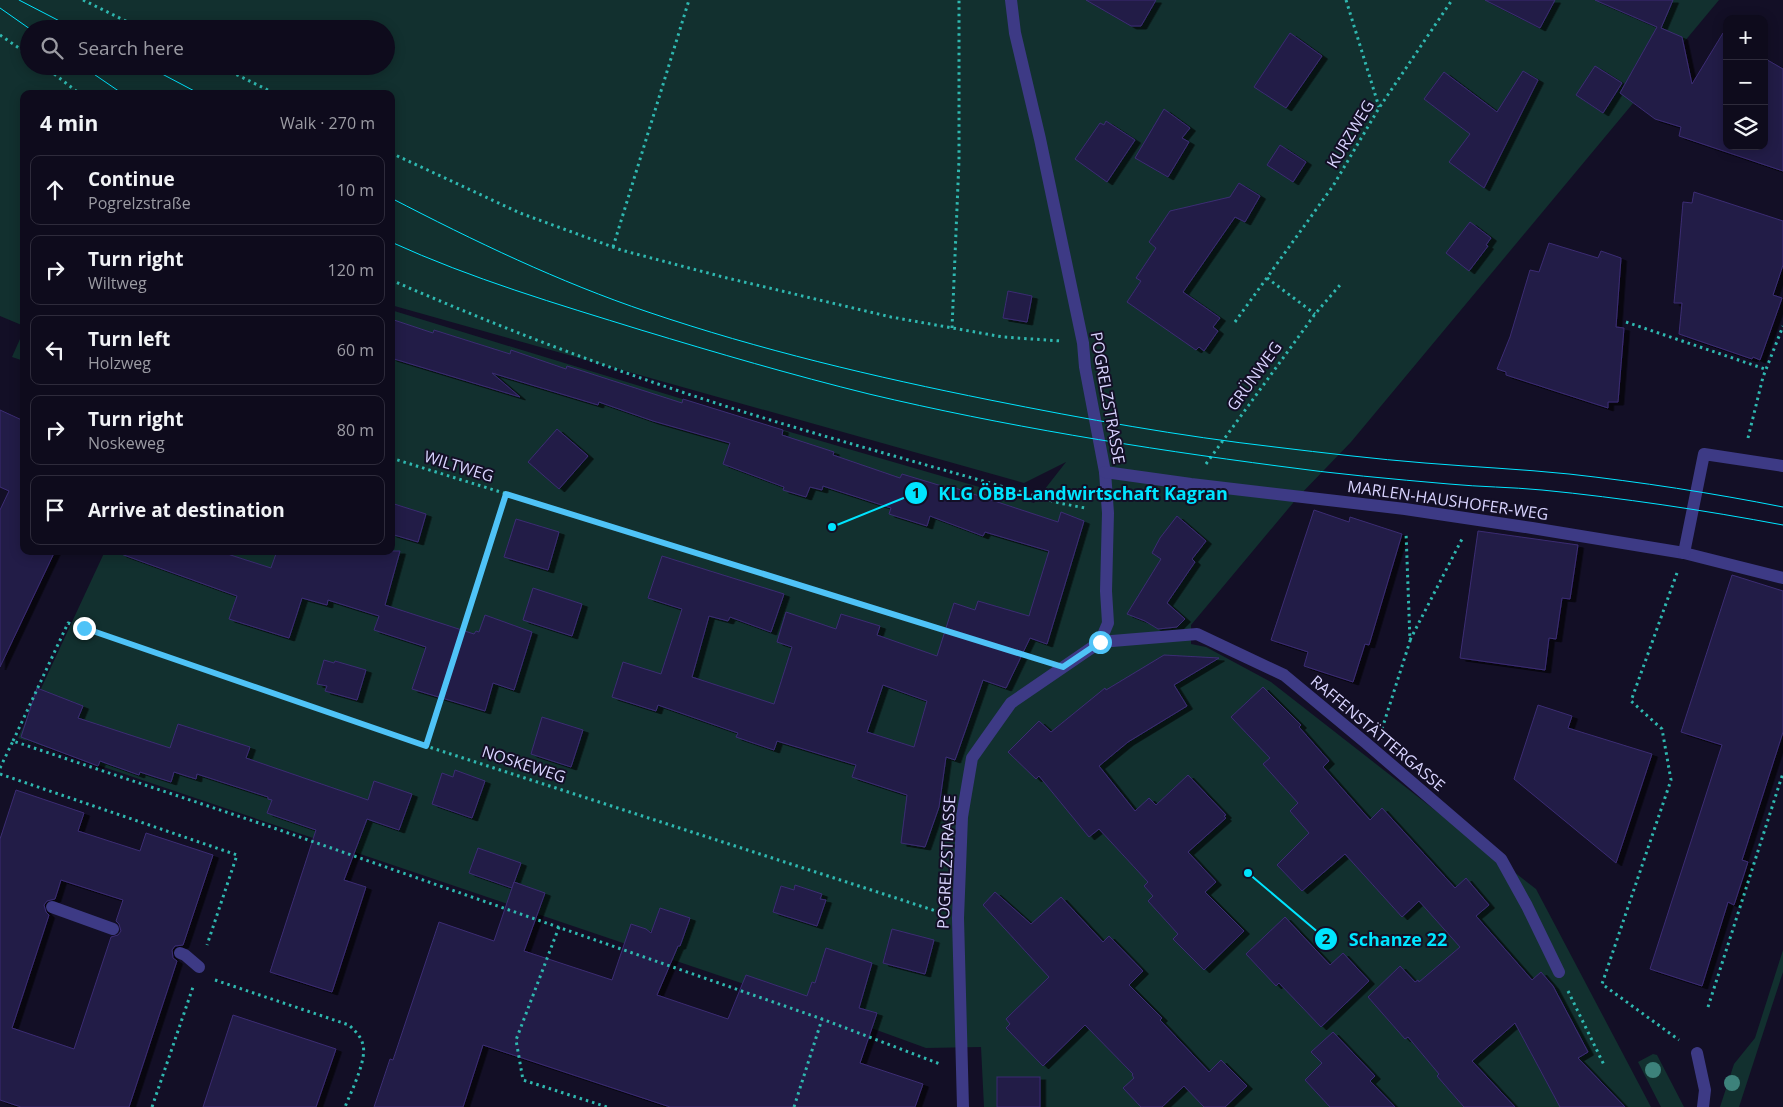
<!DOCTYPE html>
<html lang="en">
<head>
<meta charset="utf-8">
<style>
	body { margin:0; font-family:"Open Sans",sans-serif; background:#171425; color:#f1f3f6 }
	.controls { position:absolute; right:15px; top:15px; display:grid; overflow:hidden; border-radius:10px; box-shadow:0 2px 12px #0003 }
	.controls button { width:45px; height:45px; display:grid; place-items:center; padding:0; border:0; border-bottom:1px solid #2e2b3b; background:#0e0b1c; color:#f1f3f6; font:25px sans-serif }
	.stop { position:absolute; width:15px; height:15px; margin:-11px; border:4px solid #4fc3f7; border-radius:50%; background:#fff }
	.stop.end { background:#4fc3f7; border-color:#fff; box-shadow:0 1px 5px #0008 }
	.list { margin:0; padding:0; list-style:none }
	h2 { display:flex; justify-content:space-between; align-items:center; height:65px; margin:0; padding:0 20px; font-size:21px }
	h2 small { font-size:16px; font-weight:400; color:#9b9ba3 }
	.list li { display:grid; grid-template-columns:32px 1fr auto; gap:15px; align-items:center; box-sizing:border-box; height:70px; margin:0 10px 10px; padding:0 10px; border:1px solid #2e2b3b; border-radius:10px }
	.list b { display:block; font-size:19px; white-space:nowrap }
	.list p { margin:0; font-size:16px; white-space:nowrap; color:#9b9ba3 }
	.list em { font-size:16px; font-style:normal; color:#9b9ba3 }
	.icon { flex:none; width:28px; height:28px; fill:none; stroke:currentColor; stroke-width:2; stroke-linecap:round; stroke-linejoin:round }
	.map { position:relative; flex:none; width:1783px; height:1107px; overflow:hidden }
	.search { position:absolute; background:#0e0b1c; box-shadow:0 2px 12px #0003; left:20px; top:20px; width:375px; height:55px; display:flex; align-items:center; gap:12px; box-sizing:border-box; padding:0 18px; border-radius:28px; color:#9b9ba3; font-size:19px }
	.panel { position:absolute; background:#0e0b1c; box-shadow:0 2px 12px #0003; left:20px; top:90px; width:375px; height:465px; border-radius:10px }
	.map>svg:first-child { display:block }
	.green { fill:#12302f; fill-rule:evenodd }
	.building { fill:#241b47; stroke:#3b2d73; fill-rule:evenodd; filter:url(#shadow) }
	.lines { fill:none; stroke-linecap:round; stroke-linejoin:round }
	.path { stroke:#2fb8b0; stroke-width:3; stroke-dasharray:2.5 4; stroke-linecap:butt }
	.lane { stroke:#3d3a85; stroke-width:12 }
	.street { stroke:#3d3a85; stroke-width:12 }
	.tram { stroke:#00e5ff; stroke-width:1 }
	.tree { fill:#3d827b }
	.route { stroke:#4fc3f7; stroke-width:6 }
	.labels { text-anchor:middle; stroke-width:4; stroke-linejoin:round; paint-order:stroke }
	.street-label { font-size:16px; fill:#d9d4ff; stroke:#130f26 }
	.leader { fill:none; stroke:#00e5ff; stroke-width:2 }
	.callout-dot { fill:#00e5ff; stroke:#130f26; stroke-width:2 }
	.mark-label { font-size:15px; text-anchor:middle; font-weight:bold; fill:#111 }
	.callout-label { font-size:18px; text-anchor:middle; font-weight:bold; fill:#00e5ff; stroke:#130f26; stroke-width:4; stroke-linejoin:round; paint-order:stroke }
</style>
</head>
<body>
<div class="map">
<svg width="1783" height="1107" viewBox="0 0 1783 1107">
	<defs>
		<filter id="shadow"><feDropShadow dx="5.5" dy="3" stdDeviation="0" flood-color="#0009"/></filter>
	</defs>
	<rect width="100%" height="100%" fill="#130f26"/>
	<g class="green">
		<path d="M 0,0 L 1719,0 L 1351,442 L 1298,497 L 1191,625 L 1191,644 L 1206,647 L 1271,682 L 1536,889 L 1651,1107 L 984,1107 L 981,1047 L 926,1048 L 830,1013 L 18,738 L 105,551 L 391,551 L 391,310 L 790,432 L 1034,503 L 1066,462 L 1024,483 L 391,305 L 391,94 L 24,94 L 24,326 L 0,316 ZM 29,29 L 386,29 L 386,66 L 29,66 Z"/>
		<polygon points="24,330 24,361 12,357"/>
		<polygon points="1783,950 1783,972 1739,1107 1720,1107 1734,1064 1755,1038"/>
		<polygon points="1653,1054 1657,1055 1684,1107 1661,1107 1638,1062"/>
	</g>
	<g class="building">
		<polygon points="1086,0 1156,0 1141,26 1131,26"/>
		<polygon points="1485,0 1555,0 1540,28"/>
		<polygon points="1595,0 1673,0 1661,28 1682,37 1692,84 1723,33 1727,35 1727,146 1764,146 1764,58 1783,69 1783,171 1679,136 1681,127 1655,119 1620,93 1657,27"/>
		<polygon points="1290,33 1322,56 1286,108 1254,87"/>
		<polygon points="1595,66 1622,83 1603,113 1576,95"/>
		<polygon points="1523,71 1538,80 1484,188 1449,162 1470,134 1424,99 1444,72 1497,112"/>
		<polygon points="1164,109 1190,128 1182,138 1189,142 1168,177 1135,158"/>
		<polygon points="1106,121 1135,140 1107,182 1075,159 1100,123 1104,125"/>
		<polygon points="1280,145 1306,162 1293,182 1267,165"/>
		<polygon points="1239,183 1260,196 1245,222 1235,217 1183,292 1220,318 1213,327 1218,331 1204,351 1199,347 1196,350 1127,302 1141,281 1136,278 1156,248 1149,242 1170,211 1230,197"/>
		<polygon points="1694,192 1783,221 1783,265 1773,295 1782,298 1760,360 1753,357 1752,359 1679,334 1682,303 1674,303 1679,249 1683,202 1692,203"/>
		<polygon points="1470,222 1491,238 1486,245 1488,246 1469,271 1446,253"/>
		<polygon points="1549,243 1598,258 1601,251 1621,258 1616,327 1624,328 1618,402 1608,402 1608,408 1506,375 1506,372 1497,369 1510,337 1530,270 1539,272"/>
		<polygon points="1008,291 1032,296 1027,322 1003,318"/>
		<path d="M 391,319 L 433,333 L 434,330 L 510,354 L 511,350 L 566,369 L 567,366 L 682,403 L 683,399 L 783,430 L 782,435 L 834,452 L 833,455 L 900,478 L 902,474 L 955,490 L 955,488 L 1058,522 L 1061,512 L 1084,521 L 1047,644 L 1030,638 L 1006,688 L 983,680 L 955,760 L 946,757 L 939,807 L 925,847 L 901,843 L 907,795 L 852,777 L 856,765 L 777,741 L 774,750 L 736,737 L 738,733 L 658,705 L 656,711 L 612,697 L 623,662 L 661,674 L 682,609 L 648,598 L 662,556 L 784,594 L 771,632 L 730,617 L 728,621 L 709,616 L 692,677 L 774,704 L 792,647 L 777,642 L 786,612 L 836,629 L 841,614 L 880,626 L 877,635 L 937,656 L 954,603 L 975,610 L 978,601 L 1029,616 L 1049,551 L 985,532 L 983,536 L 930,516 L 927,526 L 889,514 L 891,508 L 823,486 L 822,490 L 810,487 L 806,497 L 783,490 L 784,487 L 723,464 L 730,443 L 653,421 L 599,402 L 598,405 L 492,373 L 520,397 L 391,358 ZM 883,685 L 927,701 L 914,747 L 867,732 Z"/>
		<polygon points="0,410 24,421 24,551 55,551 0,667 0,510 9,491 0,487"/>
		<polygon points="557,429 588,456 559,489 528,462"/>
		<polygon points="391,503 426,514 418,542 391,534"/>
		<polygon points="1314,510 1349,522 1350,517 1402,534 1369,645 1365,644 1353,682 1304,666 1308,652 1271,640"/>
		<polygon points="1177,516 1206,541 1192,559 1195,562 1167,603 1185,619 1177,627 1158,629 1145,621 1127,614 1161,559 1152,553 1160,538"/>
		<polygon points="516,519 559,532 548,570 504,557"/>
		<polygon points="1478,531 1578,545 1570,599 1562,598 1556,639 1549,638 1545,670 1460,658"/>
		<polygon points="122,551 218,551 271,568 277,551 400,551 385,605 474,634 476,631 479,632 485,615 532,632 514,690 493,683 485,711 412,689 426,647 374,630 379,616 328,600 327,605 302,598 289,638 229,619 237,596 121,554"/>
		<polygon points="1732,575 1783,591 1783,732 1742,860 1748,862 1734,905 1728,902 1702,986 1650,969 1722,745 1681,732"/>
		<polygon points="533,588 582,604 572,636 523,620"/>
		<polygon points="1164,655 1219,658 1174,685 1187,706 1128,742 1099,766 1135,811 1149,798 1156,805 1188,775 1226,815 1224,816 1226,818 1188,852 1216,882 1205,892 1244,931 1204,970 1173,939 1178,934 1148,901 1153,896 1144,886 1148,882 1099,829 1089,837 1039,776 1036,779 1008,752 1039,721 1051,732 1105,688 1106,690"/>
		<polygon points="324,660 334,663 335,661 366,670 357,700 325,691 327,686 317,684"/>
		<polygon points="1263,687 1301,725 1299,727 1329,761 1323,767 1370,820 1382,808 1455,888 1466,878 1489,905 1476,916 1532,980 1541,972 1553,986 1588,1052 1578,1058 1625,1107 1560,1107 1515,1023 1472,1061 1515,1107 1464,1107 1437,1076 1439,1074 1408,1037 1405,1039 1368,997 1400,966 1415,982 1418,980 1419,982 1460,947 1419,901 1402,917 1345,854 1302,891 1277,865 1309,833 1290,811 1298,803 1263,764 1270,758 1231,717"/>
		<polygon points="37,688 83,706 78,718 170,748 178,724 250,747 246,758 368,800 374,781 412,794 399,830 367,819 344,880 366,887 332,992 270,972 316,830 267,813 272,800 268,799 268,797 197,774 196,779 174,772 171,782 140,772 139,775 100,761 98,766 21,737"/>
		<polygon points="1538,705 1572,716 1568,728 1652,754 1616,863 1514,779"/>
		<polygon points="542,717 583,730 571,767 531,754"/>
		<polygon points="455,770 485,781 472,818 432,804 442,773 453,777"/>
		<path d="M 16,790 L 84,813 L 78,831 L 140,851 L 146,833 L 213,855 L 183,945 L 175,946 L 172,950 L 173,958 L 177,961 L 129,1107 L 21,1107 L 0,1100 L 0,839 ZM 61,880 L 123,900 L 116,921 L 119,924 L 121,931 L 118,935 L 111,937 L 74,1049 L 12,1028 L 49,915 L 46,912 L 44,905 L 47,901 L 55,899 Z"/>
		<polygon points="478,848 521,863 512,888 469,873"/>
		<polygon points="514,882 545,893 524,951 612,980 631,924 646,929 651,933 660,908 690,918 680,946 678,946 657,995 728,1019 746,975 807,996 812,982 815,983 826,948 872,963 859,1008 877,1013 860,1063 923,1084 915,1107 670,1107 483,1045 463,1107 374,1107 390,1059 393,1060 439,922 494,941"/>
		<polygon points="795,885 822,894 820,899 826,900 817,926 773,912 781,886 794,890"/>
		<polygon points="995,892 1031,924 1061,897 1103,942 1109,936 1143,971 1129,985 1162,1018 1160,1020 1209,1072 1221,1060 1247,1086 1225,1107 1204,1107 1184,1086 1162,1107 1141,1107 1123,1088 1134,1078 1132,1075 1133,1074 1085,1025 1043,1066 1006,1028 1010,1024 1006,1019 1049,977 983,905"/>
		<polygon points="1285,917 1330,965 1343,953 1369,981 1321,1027 1279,983 1276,986 1246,954"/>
		<polygon points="892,929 934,940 925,974 883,963"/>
		<polygon points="233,1015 336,1049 316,1107 203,1107"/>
		<polygon points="1333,1032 1375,1076 1370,1081 1395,1107 1330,1107 1305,1080 1322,1063 1311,1052"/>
		<rect x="997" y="1077" width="43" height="30"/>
	</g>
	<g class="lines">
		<g class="path">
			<polyline points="83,0 142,29"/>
			<polyline points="1346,0 1379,107"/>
			<polyline points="0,35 29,55"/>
			<polyline points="44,66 80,94"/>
			<polyline points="219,66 276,94"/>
			<polyline points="391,153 520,213 621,250 727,278 891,317 1003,337 1061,341"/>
			<polyline points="613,247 689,0"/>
			<polyline points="1267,278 1315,314"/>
			<path d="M 391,280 C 487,322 585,360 685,393 C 808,434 934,466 1059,503 L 1085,508"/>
			<polyline points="1235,322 1333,186 1379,108 1452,0"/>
			<polyline points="1626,322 1765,369"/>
			<polyline points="952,328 959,160 959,0"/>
			<polyline points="1748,438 1763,377 1783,326"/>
			<polyline points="391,458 1035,658"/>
			<polyline points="1206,464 1315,314 1340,285"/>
			<polyline points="1677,573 1631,701 1662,729 1671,780 1602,984 1679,1040"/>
			<polyline points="1410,640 1462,539"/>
			<polyline points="1382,729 1410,641 1406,532"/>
			<polyline points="13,741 68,623 426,746 936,911"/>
			<polyline points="426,746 506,494"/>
			<polyline points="0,768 13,741 268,826 822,1019 940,1064"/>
			<polyline points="0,774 237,855 207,945"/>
			<polyline points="559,927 516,1040 523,1080 607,1107"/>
			<path d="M 215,980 L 349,1025 C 355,1031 361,1036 363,1045 C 367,1060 351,1092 345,1107"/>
			<polyline points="1568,991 1605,1067"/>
			<polyline points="1708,1007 1783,773"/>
			<polyline points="152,1107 193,987"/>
			<polyline points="794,1107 822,1019"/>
		</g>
		<g class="lane">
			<polyline points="1011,0 1015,33 1040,139 1083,343 1085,367 1105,472 1108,513 1106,591 1108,623 1100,642 1197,634 1284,675 1366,743 1501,859 1527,906 1559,972"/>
			<polyline points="1105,472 1191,484 1405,509 1532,528 1684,553 1783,578"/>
			<polyline points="1684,553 1704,454 1783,466"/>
			<polyline points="52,907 113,929"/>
			<polyline points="180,953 185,955 199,967"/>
		</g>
		<g class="street">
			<polyline points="1697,1053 1705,1090 1703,1107"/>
			<polyline points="963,1107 958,918 962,817 972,758 1011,703 1100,642"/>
		</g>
		<g class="tram">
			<polyline points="19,0 75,29"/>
			<polyline points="0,8 30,29"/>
			<polyline points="82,66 123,94"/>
			<polyline points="147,66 200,94"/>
			<path d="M 391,198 C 474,241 559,282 648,312 C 760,350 875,377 990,400 C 1085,419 1179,436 1275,447 C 1325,453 1375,459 1425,463 C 1473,467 1521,469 1569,474 C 1641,482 1712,493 1783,507"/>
			<path d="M 391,242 C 472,279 557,304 641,330 C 717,353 792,375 869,394 C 1004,426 1141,448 1278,466 C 1335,474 1392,479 1449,484 C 1480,487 1511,487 1542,490 C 1623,498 1703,510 1783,525"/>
		</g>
	</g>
	<g class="tree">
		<circle cx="1653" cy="1070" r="8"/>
		<circle cx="1732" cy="1083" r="8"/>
	</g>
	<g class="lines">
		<polyline class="route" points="84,628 426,746 506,494 1063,667 1100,642"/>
	</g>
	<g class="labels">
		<g class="street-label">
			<text transform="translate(1350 134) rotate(-59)" y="6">KURZWEG</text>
			<text transform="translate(1254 376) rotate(-54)" y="6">GRÜNWEG</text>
			<text transform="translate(1108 398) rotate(80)" y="6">POGRELZSTRASSE</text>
			<text transform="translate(459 466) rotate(17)" y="6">WILTWEG</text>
			<text transform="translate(1448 500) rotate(8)" y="6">MARLEN-HAUSHOFER-WEG</text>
			<text transform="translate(1378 733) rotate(40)" y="6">RAFFENSTÄTTERGASSE</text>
			<text transform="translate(524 764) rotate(18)" y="6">NOSKEWEG</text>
			<text transform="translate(946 862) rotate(-87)" y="6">POGRELZSTRASSE</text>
		</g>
	</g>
	<path class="leader" d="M832 527L916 493M1248 873L1326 939"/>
	<g class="callout-dot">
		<circle cx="832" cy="527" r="5"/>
		<circle cx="1248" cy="873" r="5"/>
		<circle cx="916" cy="493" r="12"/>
		<circle cx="1326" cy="939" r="12"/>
	</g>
	<g class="mark-label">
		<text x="916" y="498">1</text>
		<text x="1326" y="944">2</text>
	</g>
	<g class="callout-label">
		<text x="1083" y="500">KLG ÖBB-Landwirtschaft Kagran</text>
		<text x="1398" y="946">Schanze 22</text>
	</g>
</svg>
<div class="controls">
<button>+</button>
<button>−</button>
<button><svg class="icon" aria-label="layers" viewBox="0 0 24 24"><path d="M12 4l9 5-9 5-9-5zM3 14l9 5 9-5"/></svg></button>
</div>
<div class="stop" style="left:1100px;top:642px"></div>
<div class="stop end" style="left:84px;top:628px"></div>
<div class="search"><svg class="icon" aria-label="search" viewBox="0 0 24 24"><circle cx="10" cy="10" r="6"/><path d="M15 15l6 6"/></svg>Search here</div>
<section class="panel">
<h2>4 min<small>Walk · 270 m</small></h2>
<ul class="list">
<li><svg class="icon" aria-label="ahead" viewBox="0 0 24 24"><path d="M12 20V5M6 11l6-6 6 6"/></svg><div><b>Continue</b><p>Pogrelzstraße</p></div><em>10 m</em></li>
<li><svg class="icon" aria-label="right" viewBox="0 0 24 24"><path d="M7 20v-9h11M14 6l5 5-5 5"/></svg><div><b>Turn right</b><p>Wiltweg</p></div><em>120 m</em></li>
<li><svg class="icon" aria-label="left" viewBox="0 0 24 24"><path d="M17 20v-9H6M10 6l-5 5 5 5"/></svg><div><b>Turn left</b><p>Holzweg</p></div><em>60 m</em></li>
<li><svg class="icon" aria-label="right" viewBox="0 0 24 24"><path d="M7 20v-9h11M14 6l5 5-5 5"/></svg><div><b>Turn right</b><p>Noskeweg</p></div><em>80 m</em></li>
<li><svg class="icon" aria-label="arrive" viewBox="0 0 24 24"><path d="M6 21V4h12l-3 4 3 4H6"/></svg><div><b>Arrive at destination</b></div></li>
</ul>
</section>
</div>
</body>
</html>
